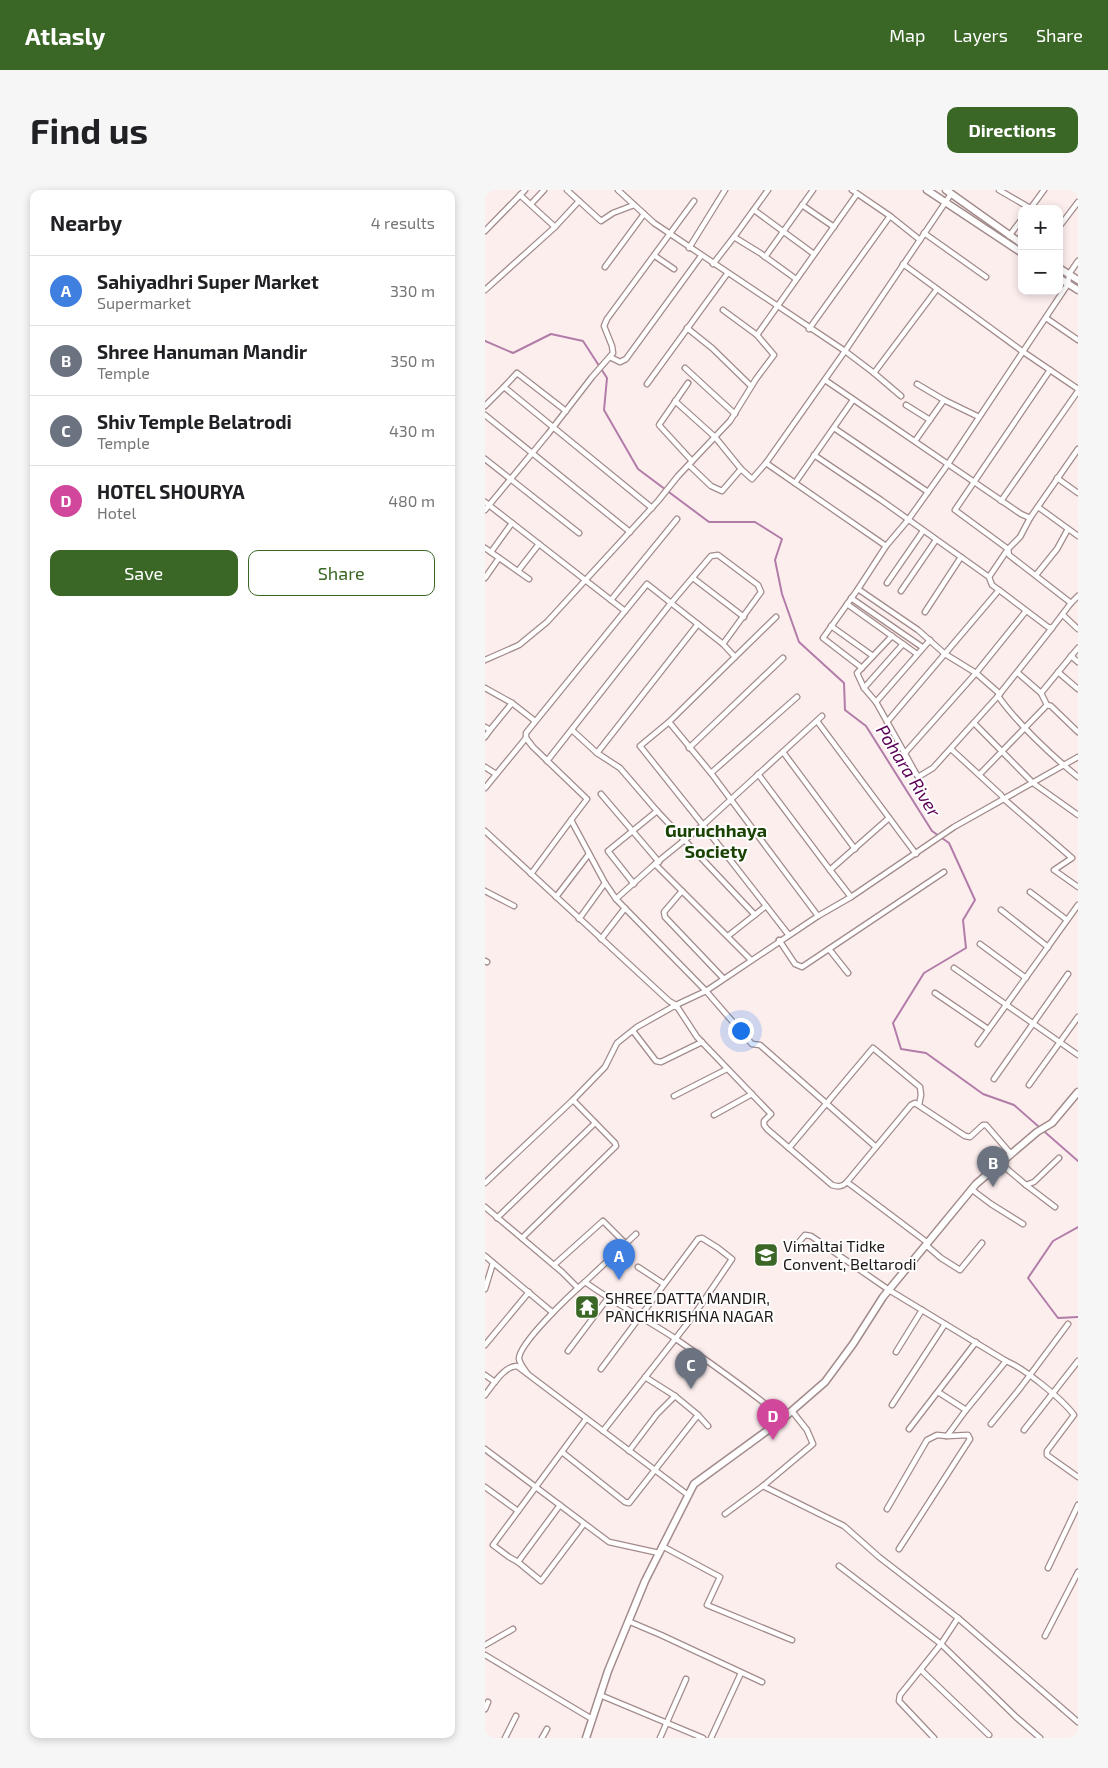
<!DOCTYPE html>
<html lang="en">
<head>
<meta charset="utf-8">
<style>
	body { margin:0; font-family:"Exo 2",sans-serif; background:#f6f6f6; color:#202124 }
	.controls { position:absolute; right:15px; top:15px; display:grid; overflow:hidden; border-radius:10px; box-shadow:0 2px 8px #0003 }
	.controls button { width:45px; height:45px; display:grid; place-items:center; padding:0; border:0; border-bottom:1px solid #e0e0e0; background:#fff; color:#202124; font:25px sans-serif }
	.you { position:absolute; left:255px; top:840px; width:18px; height:18px; margin:-12px; border:4px solid #fff; border-radius:50%; background:#1a73e8; box-shadow:0 0 0 8px #1a73e833 }
	.badge { display:grid; place-items:center; width:32px; height:32px; border-radius:50%; background:#3a6725; color:#fff; font-size:16px; font-weight:700 }
	.pin { position:absolute; translate:-50% -41px; filter:drop-shadow(0 1px 2px #0008) }
	.pin::after { content:''; position:absolute; top:26px; width:18px; height:15px; background:inherit; clip-path:polygon(0 0,100% 0,50% 100%) }
	.list { margin:0; padding:0; list-style:none }
	h2 { display:flex; justify-content:space-between; align-items:center; height:65px; margin:0; padding:0 20px; font-size:21px }
	h2 small { font-size:16px; font-weight:400; color:#757577 }
	.list li { display:grid; grid-template-columns:32px 1fr auto; gap:15px; align-items:center; box-sizing:border-box; height:70px; padding:0 20px; border-top:1px solid #e0e0e0 }
	.list b { display:block; font-size:19px; white-space:nowrap }
	.list p { margin:0; font-size:16px; white-space:nowrap; color:#757577 }
	.list em { font-size:16px; font-style:normal; color:#757577 }
	.actions { display:flex; gap:10px; padding:15px 20px }
	.actions a { flex:1; padding:11px 0; border:1px solid #3a6725; border-radius:10px; text-align:center; font-size:18px; color:#3a6725 }
	.actions .main { background:#3a6725; color:#fff }
	.map { position:relative; flex:none; width:593px; height:1548px; overflow:hidden; border-radius:10px }
	header { display:flex; align-items:center; gap:30px; box-sizing:border-box; height:70px; padding:0 25px; background:#3a6725; color:#fff }
	header strong { font-size:24px }
	nav { display:flex; gap:28px; margin-inline-start:auto; font-size:18px }
	.intro { display:flex; align-items:center; justify-content:space-between; box-sizing:border-box; height:120px; padding:0 30px }
	h1 { margin:0; font-size:35px }
	.button { padding:12px 22px; border-radius:10px; background:#3a6725; color:#fff; font-size:18px; font-weight:700 }
	main { display:flex; gap:30px; padding:0 30px }
	aside { flex:1; background:#fff; border-radius:10px; box-shadow:0 2px 8px #0003 }
	.map>svg:first-child { display:block }
	.lines { fill:none; stroke-linecap:round; stroke-linejoin:round }
	.stream { stroke:#b27ca9; stroke-width:2 }
	.street-casing { stroke:#a38b8b; stroke-width:7 }
	.secondary-casing { stroke:#a38b8b; stroke-width:9 }
	.street { stroke:#fff; stroke-width:4.5 }
	.secondary { stroke:#fff; stroke-width:6 }
	.labels { text-anchor:middle; stroke-width:4; stroke-linejoin:round; paint-order:stroke }
	.poi-label { font-size:16px; fill:#201717; stroke:#fff; text-anchor:start }
	.water-label { font-size:18px; font-style:italic; fill:#5b0257; stroke:#fff }
	.neighbourhood-label { font-size:18px; font-weight:bold; fill:#1a4202; stroke:#fff }
</style>
</head>
<body>
<header>
<strong>Atlasly</strong>
<nav><a>Map</a><a>Layers</a><a>Share</a></nav>
</header>
<div class="intro"><h1>Find us</h1><a class="button">Directions</a></div>
<main>
<aside>
<h2>Nearby<small>4 results</small></h2>
<ul class="list">
<li><span class="badge" style="background:#3f7fe0">A</span><div><b>Sahiyadhri Super Market</b><p>Supermarket</p></div><em>330 m</em></li>
<li><span class="badge" style="background:#6b7280">B</span><div><b>Shree Hanuman Mandir</b><p>Temple</p></div><em>350 m</em></li>
<li><span class="badge" style="background:#6b7280">C</span><div><b>Shiv Temple Belatrodi</b><p>Temple</p></div><em>430 m</em></li>
<li><span class="badge" style="background:#d1479c">D</span><div><b>HOTEL SHOURYA</b><p>Hotel</p></div><em>480 m</em></li>
</ul>
<div class="actions"><a class="main">Save</a><a>Share</a></div>
</aside>
<div class="map">
<svg width="593" height="1548" viewBox="0 0 593 1548">
	<rect width="100%" height="100%" fill="#fdeeee"/>
	<g class="lines">
		<g class="stream">
			<polyline points="0,151 28,163 66,144 98,151 122,188 119,220 153,279 224,332 270,332 297,349 290,370 297,404 314,452 359,493 360,520 381,536 447,641 464,653 490,710 478,730 481,758 439,783 408,833 416,859 441,863 498,904 529,915 593,971"/>
			<polyline points="593,1037 568,1051 543,1088 573,1128 593,1127"/>
		</g>
		<defs>
			<g id="street">
				<polyline points="82,0 116,31 128,23 149,15"/>
				<polyline points="133,0 169,33 360,161 389,183 452,99"/>
				<polyline points="283,0 249,47 275,63 311,89"/>
				<polyline points="367,0 405,26 435,50"/>
				<polyline points="514,0 545,18"/>
				<polyline points="35,5 70,37"/>
				<polyline points="46,14 59,0"/>
				<polyline points="317,15 349,37"/>
				<polyline points="545,19 559,0"/>
				<polyline points="269,20 329,64"/>
				<polyline points="574,37 593,12"/>
				<polyline points="0,41 40,0"/>
				<polyline points="439,43 501,87"/>
				<polyline points="524,46 537,29"/>
				<polyline points="204,58 240,0"/>
				<polyline points="170,66 189,79"/>
				<polyline points="280,67 328,0"/>
				<polyline points="228,74 249,47"/>
				<polyline points="418,74 537,161 593,199"/>
				<polyline points="120,77 159,24"/>
				<polyline points="0,100 70,37 94,11"/>
				<polyline points="238,120 272,145"/>
				<polyline points="561,128 593,150"/>
				<polyline points="202,138 227,158 266,196"/>
				<polyline points="324,139 405,26"/>
				<polyline points="125,167 135,172 141,169 216,66"/>
				<polyline points="200,178 250,224"/>
				<polyline points="389,183 416,206"/>
				<polyline points="340,190 536,324 545,328 593,259"/>
				<polyline points="203,193 174,235 207,271"/>
				<polyline points="162,194 242,84"/>
				<polyline points="432,194 459,210"/>
				<polyline points="19,197 32,183 81,221"/>
				<polyline points="190,211 230,247 256,279"/>
				<polyline points="421,215 445,230"/>
				<polyline points="0,216 19,197 167,318"/>
				<polyline points="0,225 145,342"/>
				<polyline points="349,238 443,302"/>
				<polyline points="430,251 459,210 494,227"/>
				<polyline points="329,265 396,310 504,387 523,359 470,320 565,180"/>
				<polyline points="0,269 94,343"/>
				<polyline points="281,273 401,356 423,330 463,274 583,94 584,84 593,71"/>
				<polyline points="204,275 226,296 237,301 256,279 267,289 281,273 360,161 466,4"/>
				<polyline points="572,288 593,303"/>
				<polyline points="310,293 368,210"/>
				<polyline points="516,311 593,201"/>
				<polyline points="0,312 140,421 162,394 238,454 250,467 184,532 226,583 333,726 366,707 469,637 593,567"/>
				<polyline points="553,317 593,346"/>
				<polyline points="0,320 63,244 107,187 128,163 127,156 119,136 122,129 209,11"/>
				<polyline points="0,358 44,389"/>
				<polyline points="6,362 27,333"/>
				<polyline points="33,381 54,354"/>
				<polyline points="551,385 572,359 583,339"/>
				<polyline points="0,388 14,368"/>
				<polyline points="208,388 259,427"/>
				<polyline points="402,393 438,341"/>
				<polyline points="373,399 433,440 460,464 491,483 515,504"/>
				<polyline points="514,400 563,437 567,438 586,413 524,365 523,359 535,347 545,328"/>
				<polyline points="416,401 451,350"/>
				<polyline points="366,408 437,457"/>
				<polyline points="126,410 192,329"/>
				<polyline points="586,413 593,406"/>
				<polyline points="362,414 432,464"/>
				<polyline points="440,422 476,367"/>
				<polyline points="578,425 593,439"/>
				<polyline points="346,436 388,466"/>
				<path d="M 567,438 L 513,506 C 532,533 567,566 593,587"/>
				<polyline points="445,450 391,512 433,587 448,578 513,506"/>
				<polyline points="586,466 593,472"/>
				<polyline points="250,467 291,427"/>
				<polyline points="0,470 34,455 62,432 173,311 193,286 245,231 271,189 289,165 272,145 372,4"/>
				<polyline points="377,478 338,448 373,399 401,356"/>
				<polyline points="573,482 593,499"/>
				<polyline points="533,483 556,503 593,458"/>
				<polyline points="0,498 27,513 50,531"/>
				<polyline points="379,498 418,454"/>
				<polyline points="556,503 562,515 566,516 593,542"/>
				<polyline points="391,512 379,498 372,483 407,446"/>
				<polyline points="332,531 431,664"/>
				<polyline points="184,532 155,556 218,635 337,526"/>
				<polyline points="402,532 514,400 507,395 504,387"/>
				<polyline points="489,533 548,593 593,625"/>
				<polyline points="0,537 5,540 27,513"/>
				<polyline points="87,540 112,563 213,434"/>
				<polyline points="0,547 5,540"/>
				<polyline points="204,558 298,468"/>
				<polyline points="466,559 516,605 519,609 587,668 569,680 593,697"/>
				<polyline points="298,562 370,659"/>
				<polyline points="112,563 135,578 172,621 270,725"/>
				<polyline points="420,563 491,483 541,421"/>
				<polyline points="62,571 186,413 226,366 233,365 273,395 276,402 238,454"/>
				<polyline points="0,577 11,584"/>
				<polyline points="226,583 312,507"/>
				<polyline points="273,584 345,680 404,628"/>
				<polyline points="495,584 562,515"/>
				<polyline points="0,598 41,548"/>
				<polyline points="116,604 174,672"/>
				<polyline points="0,641 184,811 191,815 221,801 333,726"/>
				<polyline points="170,674 131,709 221,801 267,854 275,855 391,957"/>
				<polyline points="345,680 366,707"/>
				<polyline points="46,684 86,630"/>
				<polyline points="149,694 123,661 172,621"/>
				<polyline points="0,701 29,716"/>
				<polyline points="197,701 179,722 180,727 238,788"/>
				<polyline points="545,702 582,730"/>
				<polyline points="71,707 104,664"/>
				<polyline points="131,709 120,693 86,630 102,609 48,557 41,548 41,543 140,421"/>
				<polyline points="516,720 563,757"/>
				<polyline points="94,729 120,693"/>
				<polyline points="243,746 281,716"/>
				<polyline points="116,749 140,718"/>
				<polyline points="294,750 310,774 317,777 459,682"/>
				<polyline points="495,754 541,788"/>
				<polyline points="344,759 363,783"/>
				<polyline points="266,770 170,674 218,635 303,744"/>
				<polyline points="0,771 2,772"/>
				<polyline points="469,778 593,865"/>
				<polyline points="450,803 503,839"/>
				<polyline points="148,841 171,871 176,872 217,852"/>
				<polyline points="493,854 593,715"/>
				<polyline points="509,889 583,784"/>
				<polyline points="544,895 593,827"/>
				<polyline points="189,906 242,879"/>
				<polyline points="229,925 267,904"/>
				<polyline points="304,958 388,858 435,897 436,905 434,915"/>
				<polyline points="515,973 541,995 570,1017"/>
				<polyline points="362,992 443,1053"/>
				<polyline points="0,993 88,910"/>
				<polyline points="541,995 549,992 574,968"/>
				<polyline points="486,999 506,1014 538,1034"/>
				<polyline points="0,1017 77,1082 93,1098"/>
				<polyline points="12,1028 110,933"/>
				<path d="M 37,1048 L 131,956 L 130,953 L 88,910 L 120,877 L 132,853 L 152,837 L 191,815 L 212,847 L 286,924 L 279,931 L 279,935 L 282,939 L 347,995 C 353,997 357,997 362,992 L 426,915 L 430,913 L 480,946 L 485,947 L 498,935 L 501,935 L 526,964"/>
				<path d="M 314,1052 L 320,1045 L 326,1046 L 404,1100 L 521,1171 C 539,1178 577,1209 589,1225 L 562,1261 L 562,1265 L 593,1287"/>
				<polyline points="441,1055 456,1068 475,1080 497,1053"/>
				<polyline points="0,1066 67,1122"/>
				<polyline points="69,1075 118,1031 140,1053"/>
				<polyline points="153,1077 179,1094"/>
				<polyline points="100,1092 151,1044"/>
				<polyline points="0,1099 8,1073"/>
				<polyline points="0,1155 44,1102"/>
				<polyline points="83,1161 123,1108"/>
				<polyline points="411,1162 437,1120"/>
				<polyline points="116,1179 213,1049 217,1048 233,1058 247,1069 209,1125 118,1241"/>
				<path d="M 42,1183 C 39,1179 35,1174 34,1169 C 33,1154 87,1103 100,1092 C 129,1113 161,1129 191,1149 C 227,1174 264,1200 298,1228"/>
				<polyline points="0,1185 10,1192"/>
				<polyline points="160,1187 190,1206 213,1225"/>
				<polyline points="453,1202 481,1220"/>
				<path d="M 0,1205 C 8,1195 19,1176 32,1176 L 203,1305"/>
				<polyline points="407,1215 460,1134"/>
				<polyline points="307,1221 322,1240 328,1254 278,1296 359,1336 394,1367 473,1428 456,1454 531,1527 555,1548"/>
				<polyline points="506,1234 536,1197 583,1134"/>
				<polyline points="424,1239 491,1152"/>
				<polyline points="539,1240 593,1171"/>
				<polyline points="0,1259 124,1352 174,1363"/>
				<polyline points="144,1261 172,1224 190,1206"/>
				<polyline points="77,1262 140,1312 144,1313 213,1225 223,1236"/>
				<polyline points="0,1297 33,1321"/>
				<polyline points="402,1319 442,1250 452,1245 462,1246 481,1220 521,1171"/>
				<polyline points="240,1324 278,1296"/>
				<polyline points="99,1334 56,1391 33,1372 24,1367 8,1355 101,1229"/>
				<polyline points="177,1356 235,1387 222,1415 307,1450"/>
				<polyline points="414,1359 485,1249 483,1245 462,1246"/>
				<polyline points="33,1372 75,1315"/>
				<polyline points="354,1376 456,1454 415,1505 414,1511 449,1548"/>
				<polyline points="563,1378 593,1315"/>
				<polyline points="473,1428 593,1532"/>
				<polyline points="143,1431 176,1445 277,1492"/>
				<polyline points="560,1446 593,1382"/>
				<polyline points="0,1455 28,1439"/>
				<polyline points="0,1465 107,1529"/>
				<polyline points="436,1480 504,1545"/>
				<polyline points="115,1505 218,1548"/>
				<polyline points="0,1519 3,1512"/>
				<polyline points="20,1548 31,1526"/>
				<polyline points="57,1548 62,1539"/>
				<polyline points="175,1548 201,1489"/>
				<polyline points="226,1548 256,1483"/>
			</g>
			<g id="secondary">
				<polyline points="442,0 537,63"/>
				<polyline points="461,0 537,54"/>
				<polyline points="574,78 593,90"/>
				<polyline points="574,88 593,100"/>
				<polyline points="101,1548 123,1481 160,1391 209,1294 294,1232 340,1192 368,1154 398,1107 491,994 552,942 567,933 593,902"/>
			</g>
		</defs>
		<use href="#street" class="street-casing"/>
		<use href="#secondary" class="secondary-casing"/>
		<use href="#street" class="street"/>
		<use href="#secondary" class="secondary"/>
	</g>
	<defs>
		<symbol id="school-square" viewBox="-11 -11 22 22"><rect x="-9" y="-9" width="18" height="18" rx="4" fill="#3a6725" stroke="#fff"/><path d="M0-5L7-2L0 1L-7-2ZM-4 1L0 2.5L4 1V4Q0 6-4 4Z" fill="#fff"/></symbol>
		<symbol id="temple-square" viewBox="-11 -11 22 22"><rect x="-9" y="-9" width="18" height="18" rx="4" fill="#3a6725" stroke="#fff"/><path d="M0-6L5-2H3V0L6.5 2.5H4V6H1.5V3h-3V6H-4V2.5H-6.5L-3 0V-2H-5Z" fill="#fff"/></symbol>
	</defs>
	<g fill-rule="evenodd">
		<use href="#school-square" x="267" y="1051" width="28" height="28"/>
		<use href="#temple-square" x="88" y="1103" width="28" height="28"/>
	</g>
	<g class="labels">
		<g class="poi-label">
			<text x="298" y="1062">Vimaltai Tidke<tspan x="298" dy="18">Convent, Beltarodi</tspan></text>
			<text x="120" y="1114">SHREE DATTA MANDIR,<tspan x="120" dy="18">PANCHKRISHNA NAGAR</tspan></text>
		</g>
		<g class="water-label">
			<text transform="translate(423 581) rotate(58)" y="6">Pohara River</text>
		</g>
		<g class="neighbourhood-label">
			<text x="231" y="647">Guruchhaya<tspan x="231" dy="21">Society</tspan></text>
		</g>
	</g>
</svg>
<div class="controls">
<button>+</button>
<button>−</button>
</div>
<div class="you"></div>
<div class="pin badge" style="left:134px;top:1090px;background:#3f7fe0">A</div>
<div class="pin badge" style="left:508px;top:997px;background:#6b7280">B</div>
<div class="pin badge" style="left:206px;top:1199px;background:#6b7280">C</div>
<div class="pin badge" style="left:288px;top:1250px;background:#d1479c">D</div>
</div>
</main>
</body>
</html>
